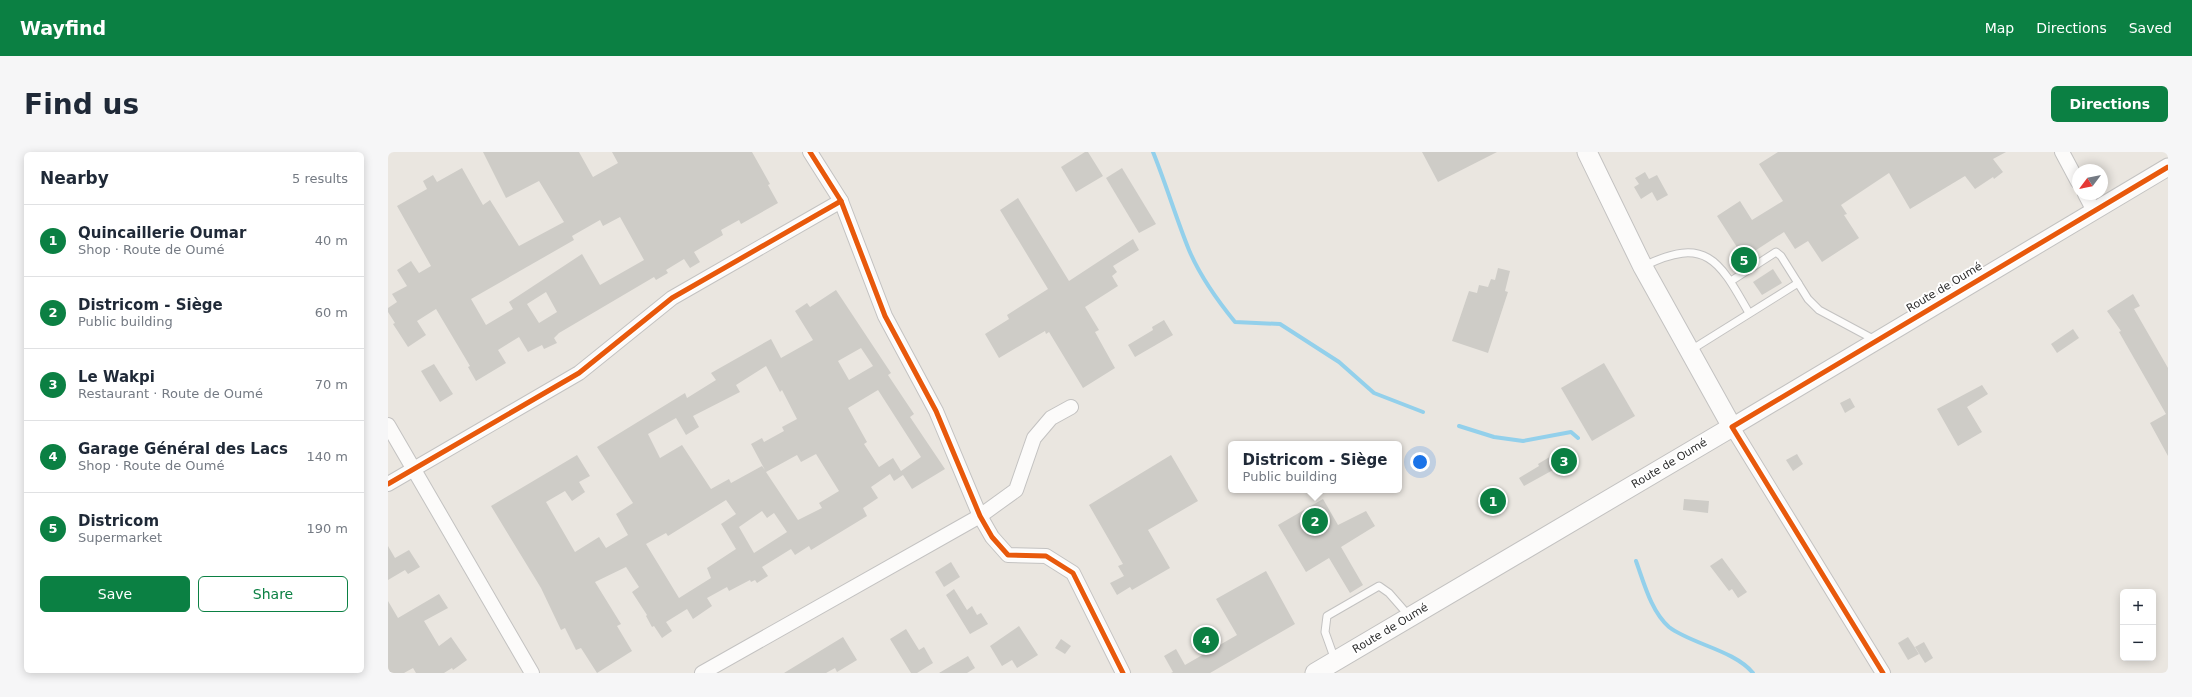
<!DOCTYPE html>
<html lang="en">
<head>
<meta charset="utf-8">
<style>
	body { margin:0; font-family:"DejaVu Sans",sans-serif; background:#f6f6f7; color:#1f2937 }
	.controls { position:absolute; right:12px; bottom:12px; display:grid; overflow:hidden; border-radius:6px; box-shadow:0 2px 10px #0003 }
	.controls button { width:36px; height:36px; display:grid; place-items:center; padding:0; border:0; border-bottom:1px solid #e0e1e3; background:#fff; color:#1f2937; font:20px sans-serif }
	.compass { position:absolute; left:1684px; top:12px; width:36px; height:36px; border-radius:50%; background:#fff; box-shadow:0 2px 10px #0003; rotate:238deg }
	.you { position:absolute; left:1032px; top:310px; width:14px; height:14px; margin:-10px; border:3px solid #fff; border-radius:50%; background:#1a73e8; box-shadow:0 0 0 6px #1a73e833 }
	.badge { display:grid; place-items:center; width:26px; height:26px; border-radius:50%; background:#0b8043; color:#fff; font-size:13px; font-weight:700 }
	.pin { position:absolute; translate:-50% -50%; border:2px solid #fff; box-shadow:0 1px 4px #0006 }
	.popup { position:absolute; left:840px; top:289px; width:174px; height:52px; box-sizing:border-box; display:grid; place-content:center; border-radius:6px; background:#fff; filter:drop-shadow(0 1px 3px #0005); font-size:13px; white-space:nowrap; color:#747a83 }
	.popup b { font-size:15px; color:#1f2937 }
	.popup::after { content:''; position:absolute; left:50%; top:100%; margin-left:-8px; border:8px solid transparent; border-top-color:#fff }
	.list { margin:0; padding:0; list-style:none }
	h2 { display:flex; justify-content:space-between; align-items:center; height:52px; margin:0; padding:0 16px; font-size:17px }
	h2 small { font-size:13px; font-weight:400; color:#747a83 }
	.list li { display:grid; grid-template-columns:26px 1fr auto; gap:12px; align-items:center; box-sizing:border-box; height:72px; padding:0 16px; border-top:1px solid #e0e1e3 }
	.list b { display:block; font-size:15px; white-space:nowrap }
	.list p { margin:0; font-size:13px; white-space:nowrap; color:#747a83 }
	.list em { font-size:13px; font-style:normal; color:#747a83 }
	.actions { display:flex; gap:8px; padding:12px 16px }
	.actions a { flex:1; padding:9px 0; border:1px solid #0b8043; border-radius:6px; text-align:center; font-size:14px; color:#0b8043 }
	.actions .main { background:#0b8043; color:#fff }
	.map { position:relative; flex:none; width:1780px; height:521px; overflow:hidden; border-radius:6px }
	header { display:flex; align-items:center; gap:24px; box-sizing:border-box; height:56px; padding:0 20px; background:#0b8043; color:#fff }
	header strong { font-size:19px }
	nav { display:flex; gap:22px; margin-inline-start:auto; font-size:14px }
	.intro { display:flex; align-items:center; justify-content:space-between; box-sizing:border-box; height:96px; padding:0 24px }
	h1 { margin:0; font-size:28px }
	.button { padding:10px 18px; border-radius:6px; background:#0b8043; color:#fff; font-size:14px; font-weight:700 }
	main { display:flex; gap:24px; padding:0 24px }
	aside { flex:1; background:#fff; border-radius:6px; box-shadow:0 2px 10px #0003 }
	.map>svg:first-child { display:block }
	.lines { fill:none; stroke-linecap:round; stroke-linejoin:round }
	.stream { stroke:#93d0eb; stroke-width:4 }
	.building { fill:#ceccc7; fill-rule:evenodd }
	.service-casing { stroke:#c3c2c1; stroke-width:9 }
	.minor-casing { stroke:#c3c2c1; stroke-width:16 }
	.tertiary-casing { stroke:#c3c2c1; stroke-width:19 }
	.secondary-casing { stroke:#c3c2c1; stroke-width:21 }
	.service { stroke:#fcfbfa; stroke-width:7 }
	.minor { stroke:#fcfbfa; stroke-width:14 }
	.tertiary { stroke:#fcfbfa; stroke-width:17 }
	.secondary { stroke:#fcfbfa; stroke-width:19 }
	.cycleway-casing { stroke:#fff; stroke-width:8 }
	.cycleway { stroke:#e8590c; stroke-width:5 }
	.labels { text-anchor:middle; stroke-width:4; stroke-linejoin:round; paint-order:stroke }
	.street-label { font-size:11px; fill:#2b2b2b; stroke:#fff }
</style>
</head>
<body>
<header>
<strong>Wayfind</strong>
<nav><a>Map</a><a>Directions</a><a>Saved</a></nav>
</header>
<div class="intro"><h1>Find us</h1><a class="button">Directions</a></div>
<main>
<aside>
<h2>Nearby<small>5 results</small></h2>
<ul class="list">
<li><span class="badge">1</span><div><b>Quincaillerie Oumar</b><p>Shop · Route de Oumé</p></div><em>40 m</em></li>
<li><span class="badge">2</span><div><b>Districom - Siège</b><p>Public building</p></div><em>60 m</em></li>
<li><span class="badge">3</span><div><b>Le Wakpi</b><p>Restaurant · Route de Oumé</p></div><em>70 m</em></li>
<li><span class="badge">4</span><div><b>Garage Général des Lacs</b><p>Shop · Route de Oumé</p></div><em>140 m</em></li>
<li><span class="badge">5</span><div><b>Districom</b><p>Supermarket</p></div><em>190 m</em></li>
</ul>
<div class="actions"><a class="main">Save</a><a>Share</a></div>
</aside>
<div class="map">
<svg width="1780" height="521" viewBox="0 0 1780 521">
	<rect width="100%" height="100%" fill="#eae6e0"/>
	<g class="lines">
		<g class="stream">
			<path d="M 765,0 C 778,32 788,66 801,98 C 812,124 829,148 847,170 L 892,172 L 951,210 L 986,241 L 1035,260"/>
			<polyline points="1071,274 1106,285 1135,289 1183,280 1190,286"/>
			<path d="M 1248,409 C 1256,431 1263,459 1281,475 C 1303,492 1346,498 1365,521"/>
		</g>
	</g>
	<g class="building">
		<path d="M 95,0 L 191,0 L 205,25 L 230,11 L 224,0 L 364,0 L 382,32 L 380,33 L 390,51 L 353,72 L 351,68 L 333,78 L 335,83 L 306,100 L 312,110 L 302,116 L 296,107 L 278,118 L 280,121 L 268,128 L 266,125 L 171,181 L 166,186 L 169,191 L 156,197 L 154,193 L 140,200 L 131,185 L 110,198 L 118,211 L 88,229 L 80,215 L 82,214 L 48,157 L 29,169 L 38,183 L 20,195 L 5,172 L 7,171 L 0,160 L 0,156 L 9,150 L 4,142 L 19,134 L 9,118 L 23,109 L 31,121 L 43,114 L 9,54 L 39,37 L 35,29 L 45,23 L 49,30 L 74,16 L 95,53 L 102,48 L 131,94 L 176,70 L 151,29 L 118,46 ZM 232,65 L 256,108 L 212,133 L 194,102 L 121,150 L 125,157 L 98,173 L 83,147 L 186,88 L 184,84 L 212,68 L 215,74 ZM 158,140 L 169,160 L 151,171 L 139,152 Z"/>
		<polygon points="697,0 700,0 715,24 688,40 673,15"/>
		<polygon points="1034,0 1109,0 1050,30"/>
		<polygon points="1390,0 1618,0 1605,7 1615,20 1606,27 1605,25 1587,37 1577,24 1522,57 1501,21 1453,53 1459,62 1456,63 1471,86 1434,110 1420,89 1407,97 1396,80 1356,106 1329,64 1352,49 1364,68 1395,49 1371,12"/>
		<polygon points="734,16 768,72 751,81 718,26"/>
		<polygon points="1257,20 1261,27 1269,23 1280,43 1269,49 1264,40 1253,47 1246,35 1251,32 1247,26"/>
		<polygon points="630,46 681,129 745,87 751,98 725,114 729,120 724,124 730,134 697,155 711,178 707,180 727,216 695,236 661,180 658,182 657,179 611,206 597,182 621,167 619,163 660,137 612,58"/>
		<polygon points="1110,116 1122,119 1117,139 1120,140 1100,201 1064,189 1081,139 1089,141 1091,133 1100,135 1103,127 1107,128"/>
		<polygon points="1385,117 1394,131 1374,143 1365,130"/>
		<path d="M 448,138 L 503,221 L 500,223 L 526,262 L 522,265 L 557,317 L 524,337 L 515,323 L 506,329 L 502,322 L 483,335 L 490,346 L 475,356 L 479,364 L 423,398 L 421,394 L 407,403 L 403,397 L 374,415 L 380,424 L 369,431 L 367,428 L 363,430 L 362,428 L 341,439 L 339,435 L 319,446 L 324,454 L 305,467 L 299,457 L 278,470 L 284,479 L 274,486 L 266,474 L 264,475 L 258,464 L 259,463 L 244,440 L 251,435 L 238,415 L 207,430 L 233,472 L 229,474 L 244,499 L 209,521 L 193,496 L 188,498 L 177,476 L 173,478 L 153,436 L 103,354 L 189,303 L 202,324 L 191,330 L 197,340 L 184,349 L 177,339 L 158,350 L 187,400 L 211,385 L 218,396 L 240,383 L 228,362 L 245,351 L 209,295 L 297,241 L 299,246 L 328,228 L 323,221 L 383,187 L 393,206 L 425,188 L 407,159 L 419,151 L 422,155 ZM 473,196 L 485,214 L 461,228 L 450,209 ZM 378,214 L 392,240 L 394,238 L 409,267 L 394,275 L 396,279 L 376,290 L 374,286 L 363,292 L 377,318 L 374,314 L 343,331 L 341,327 L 323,337 L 294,293 L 272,306 L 260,282 L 288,266 L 298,283 L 311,275 L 305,264 L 352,240 L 348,233 ZM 490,238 L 533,305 L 513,319 L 505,306 L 491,315 L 476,292 L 479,290 L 460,256 ZM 428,302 L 451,339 L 431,351 L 434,356 L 410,368 L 378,320 L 409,303 L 413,310 ZM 338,348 L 348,362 L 333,372 L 348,397 L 319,416 L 323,426 L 291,446 L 258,392 L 278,381 L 280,384 ZM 374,359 L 379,366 L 386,361 L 399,380 L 366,401 L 351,375 Z"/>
		<polygon points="1745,142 1752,154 1746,157 1780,216 1780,304 1762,271 1778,262 1731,180 1733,179 1719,159"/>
		<polygon points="776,168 785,183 747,205 740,193 765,178 764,175"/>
		<polygon points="1685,177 1691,186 1669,201 1663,192"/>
		<polygon points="1216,211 1247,264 1204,289 1173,236"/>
		<polygon points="46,212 65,242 52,250 33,219"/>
		<polygon points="1594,233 1600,242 1579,255 1594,280 1570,294 1549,257"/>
		<polygon points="1462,246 1467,255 1457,261 1452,251"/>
		<polygon points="1178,295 1185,307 1136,334 1131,326 1151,314 1150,312"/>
		<polygon points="1409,302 1415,312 1405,319 1398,308"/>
		<polygon points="783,303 810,349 760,378 782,416 744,438 742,435 729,443 722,431 736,424 730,414 735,412 701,353"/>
		<polygon points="935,347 950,373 978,359 987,374 953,395 975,433 962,441 941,406 918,420 890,373"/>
		<polygon points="1296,347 1321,349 1320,361 1295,358"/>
		<polygon points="0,394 7,406 21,398 32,415 20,422 17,418 0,428"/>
		<polygon points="1334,406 1359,440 1350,446 1344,437 1341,439 1322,414"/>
		<polygon points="563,410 572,425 556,435 547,420"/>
		<polygon points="878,419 907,472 822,521 783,521 785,520 776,504 788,497 797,513 849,483 828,447"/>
		<polygon points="566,437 579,458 584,454 589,463 593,461 600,472 582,482 558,443"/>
		<polygon points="51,442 60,456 36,469 51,494 63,485 79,508 65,518 64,516 56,521 28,521 25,516 16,521 0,521 0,449 10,466"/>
		<polygon points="631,474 650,503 629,516 624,508 614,514 602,494"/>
		<polygon points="518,477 531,498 536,495 545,511 529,521 523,521 502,487"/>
		<polygon points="455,485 469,508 449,520 447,516 438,521 396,521"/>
		<polygon points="1520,485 1531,502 1520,508 1510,491"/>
		<polygon points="673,487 683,494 677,502 667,496"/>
		<polygon points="1536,490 1545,506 1537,511 1527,495"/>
		<polygon points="580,504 587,516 579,521 551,521"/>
	</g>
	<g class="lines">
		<defs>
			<g id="service">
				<path d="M 1256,114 C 1319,83 1332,110 1361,161"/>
				<polyline points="1343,129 1388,100 1393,104 1420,147 1431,158 1487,188"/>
				<polyline points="1303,198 1410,131"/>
				<polyline points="947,508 937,480 939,464 991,434 1001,441 1022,465"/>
			</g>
			<g id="minor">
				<polyline points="422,0 453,49 497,164 548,259 592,364 604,385 620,403 658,404 685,421 735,521"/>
				<polyline points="1674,0 1690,30"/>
				<polyline points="1697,42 1706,59"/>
				<polyline points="0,273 144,521"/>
				<polyline points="1344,275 1495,521"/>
				<polyline points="0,332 191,221 284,146 453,49"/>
				<polyline points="314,521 592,364 628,338 646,286 663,266 683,255"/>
			</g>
			<polyline id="tertiary" points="1344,275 1780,15"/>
			<polyline id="secondary" points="927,521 1344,275 1255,115 1199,0"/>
		</defs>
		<use href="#service" class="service-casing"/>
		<use href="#minor" class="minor-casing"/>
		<use href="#tertiary" class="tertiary-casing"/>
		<use href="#secondary" class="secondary-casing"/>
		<use href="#service" class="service"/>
		<use href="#minor" class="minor"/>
		<use href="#tertiary" class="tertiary"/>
		<use href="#secondary" class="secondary"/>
		<defs>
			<g id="cycleway">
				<polyline points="422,0 453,49 497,164 548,259 592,364 604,385 620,403 658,404 685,421 735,521"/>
				<polyline points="0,332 191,221 284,146 453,49"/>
				<polyline points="1495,521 1344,275 1780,15"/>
			</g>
		</defs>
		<use href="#cycleway" class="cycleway-casing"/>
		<use href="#cycleway" class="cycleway"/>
	</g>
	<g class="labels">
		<g class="street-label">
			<text transform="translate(1556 135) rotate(-31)" y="4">Route de Oumé</text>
			<text transform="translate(1281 311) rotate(-31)" y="4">Route de Oumé</text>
			<text transform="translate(1002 476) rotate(-31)" y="4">Route de Oumé</text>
		</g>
	</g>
</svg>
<div class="controls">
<button>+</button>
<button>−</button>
</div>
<svg class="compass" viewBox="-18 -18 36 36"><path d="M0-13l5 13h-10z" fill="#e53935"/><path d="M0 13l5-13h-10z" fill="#747a83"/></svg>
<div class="you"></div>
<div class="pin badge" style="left:1105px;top:349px">1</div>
<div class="pin badge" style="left:927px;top:369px">2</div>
<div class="popup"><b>Districom - Siège</b>Public building</div>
<div class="pin badge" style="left:1176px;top:309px">3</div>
<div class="pin badge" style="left:818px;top:488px">4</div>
<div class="pin badge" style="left:1356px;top:108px">5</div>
</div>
</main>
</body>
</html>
